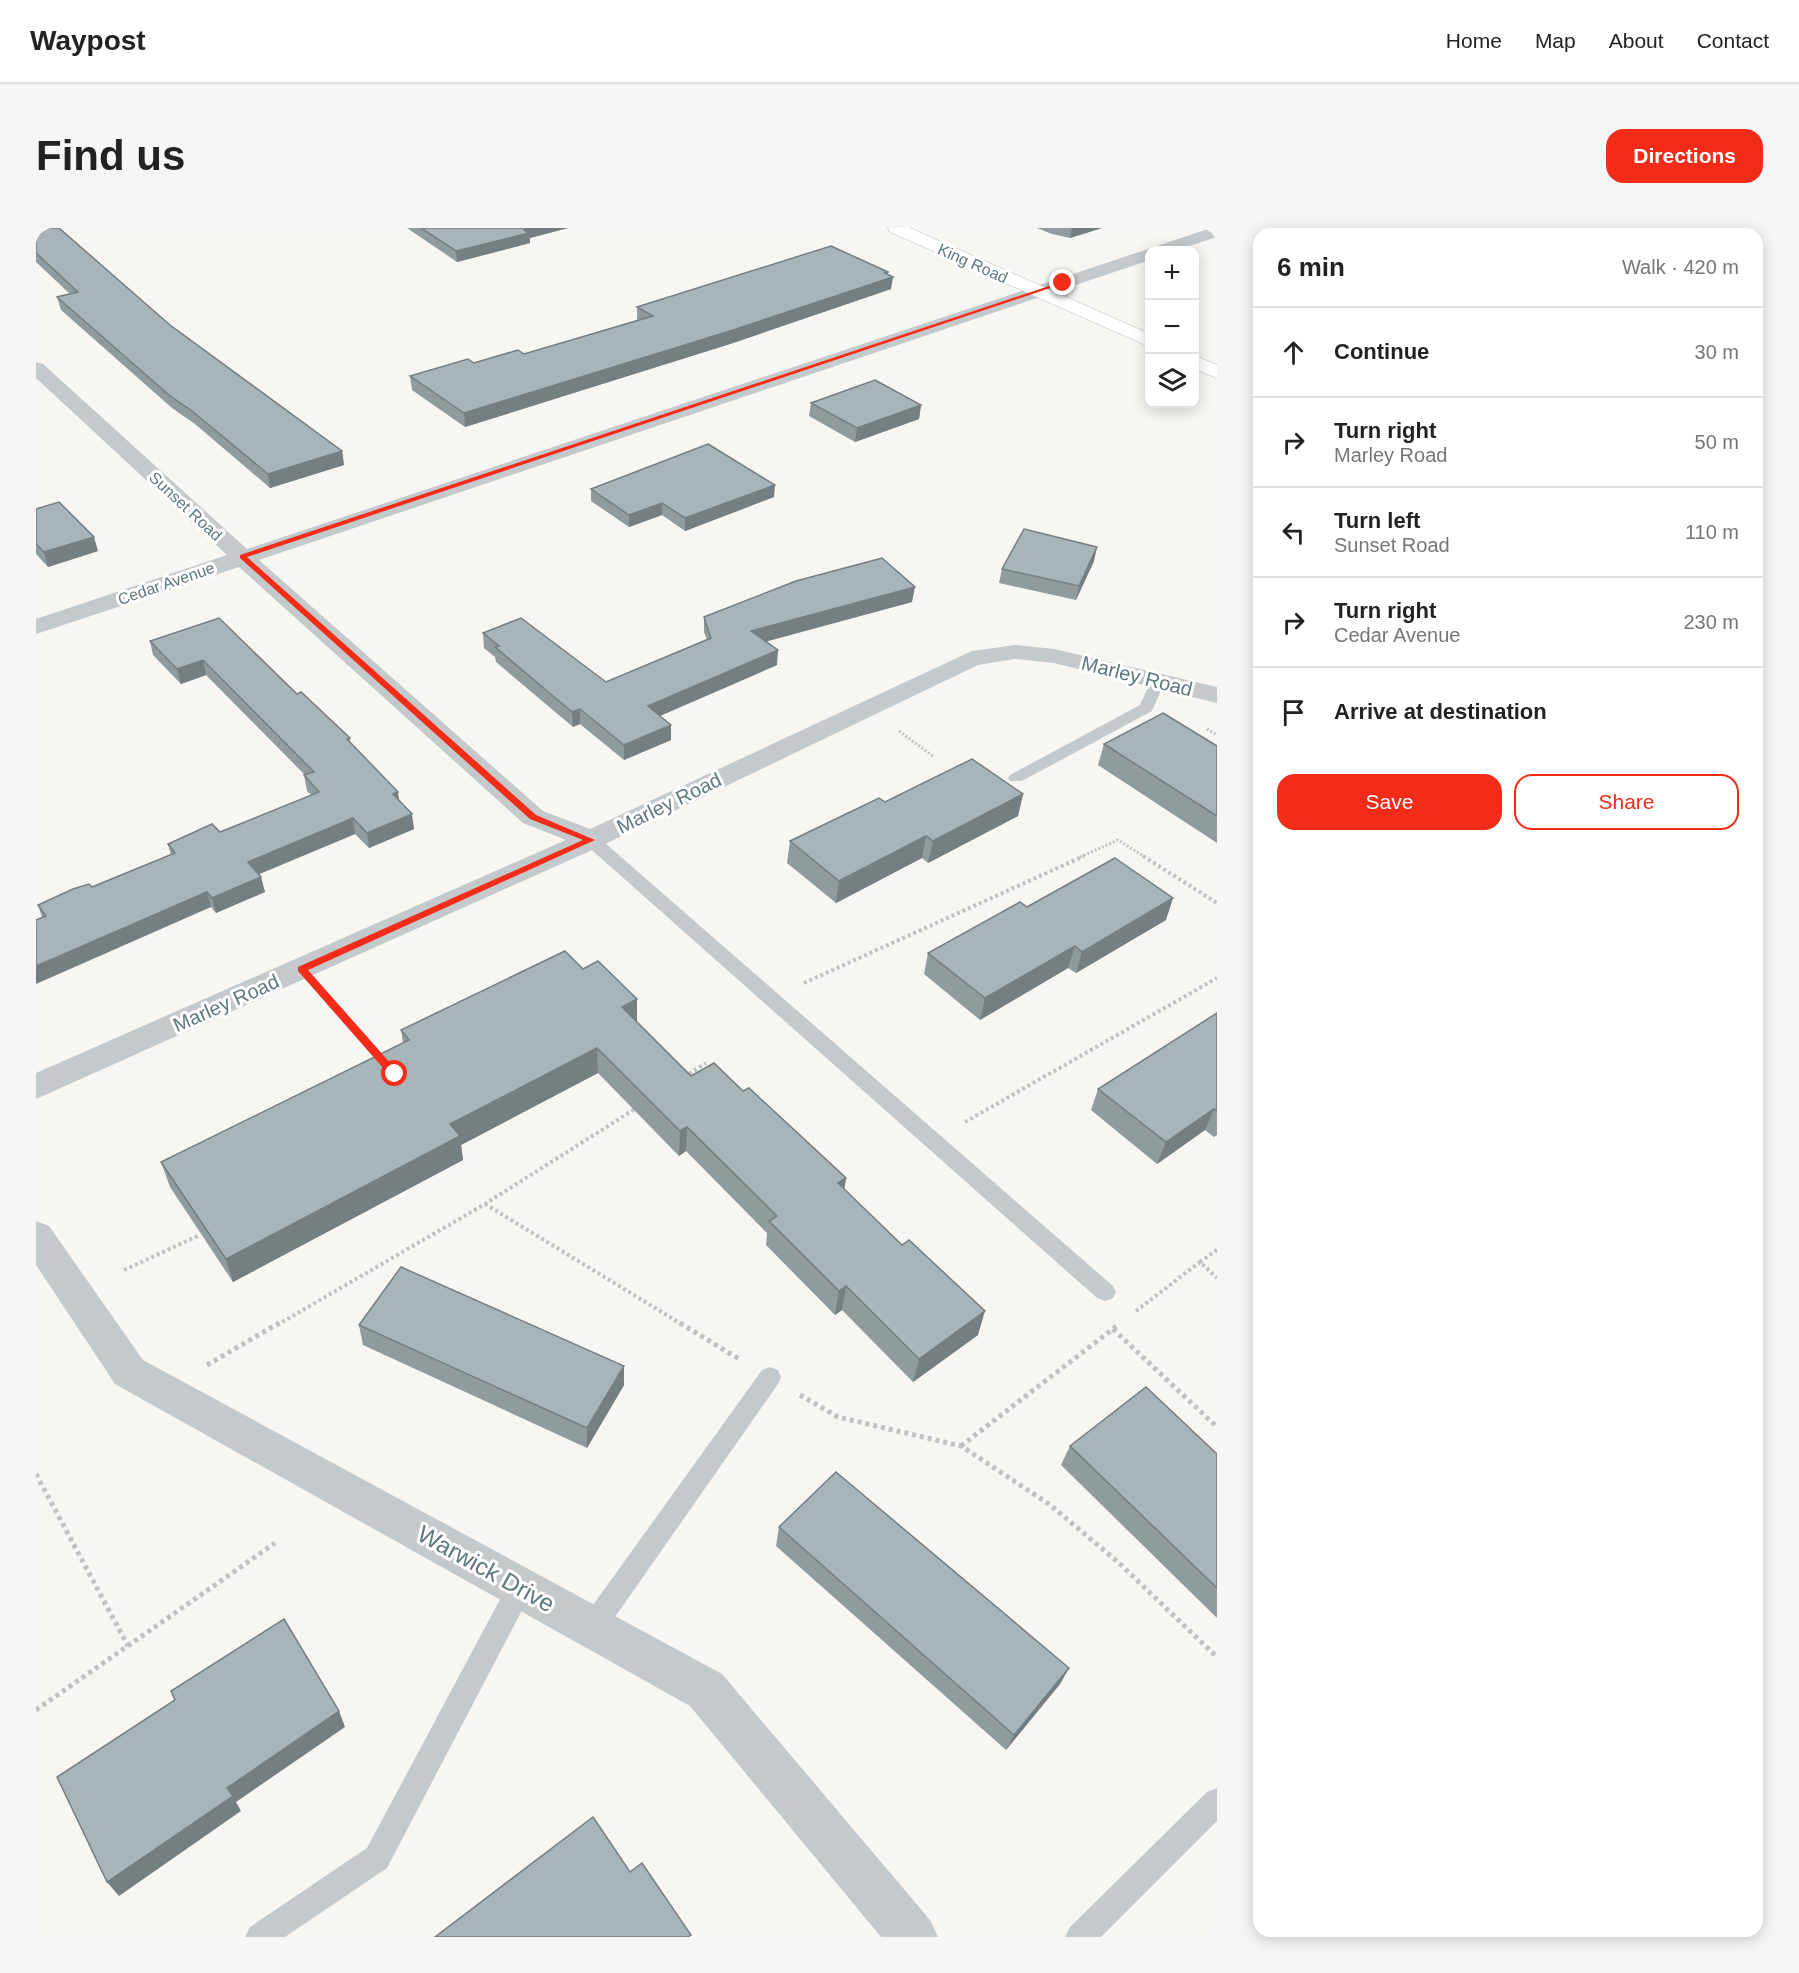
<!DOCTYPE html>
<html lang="en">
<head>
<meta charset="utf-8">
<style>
	body { margin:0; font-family:Arial,sans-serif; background:#f6f6f6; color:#222 }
	.controls { position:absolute; right:18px; top:18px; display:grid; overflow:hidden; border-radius:12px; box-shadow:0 3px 15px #0003 }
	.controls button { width:54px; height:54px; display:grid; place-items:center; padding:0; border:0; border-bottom:2px solid #e0e0e0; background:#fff; color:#222; font:30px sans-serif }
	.stop { position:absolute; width:18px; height:18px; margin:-14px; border:4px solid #f22c18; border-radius:50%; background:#fff }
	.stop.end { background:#f22c18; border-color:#fff; box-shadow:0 2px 6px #0008 }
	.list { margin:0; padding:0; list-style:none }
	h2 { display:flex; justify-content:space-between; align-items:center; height:78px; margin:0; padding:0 24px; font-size:26px }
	h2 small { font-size:20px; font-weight:400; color:#767676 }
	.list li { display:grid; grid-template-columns:39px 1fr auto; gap:18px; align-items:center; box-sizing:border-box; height:90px; padding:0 24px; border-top:2px solid #e0e0e0 }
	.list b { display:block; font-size:22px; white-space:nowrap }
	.list p { margin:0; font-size:20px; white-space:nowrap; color:#767676 }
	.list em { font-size:20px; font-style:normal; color:#767676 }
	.actions { display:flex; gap:12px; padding:18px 24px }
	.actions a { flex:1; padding:14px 0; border:2px solid #f22c18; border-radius:18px; text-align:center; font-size:21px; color:#f22c18 }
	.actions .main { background:#f22c18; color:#fff }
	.icon { flex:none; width:33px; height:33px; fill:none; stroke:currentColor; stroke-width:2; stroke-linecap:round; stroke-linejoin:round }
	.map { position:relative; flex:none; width:1181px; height:1709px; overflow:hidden; border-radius:18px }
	header { display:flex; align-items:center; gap:36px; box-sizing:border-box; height:84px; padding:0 30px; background:#fff; border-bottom:2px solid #e0e0e0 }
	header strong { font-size:28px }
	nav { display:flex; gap:33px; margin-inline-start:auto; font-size:21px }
	.intro { display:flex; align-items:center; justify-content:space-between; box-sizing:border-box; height:144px; padding:0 36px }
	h1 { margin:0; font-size:42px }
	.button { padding:15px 27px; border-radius:18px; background:#f22c18; color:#fff; font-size:21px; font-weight:700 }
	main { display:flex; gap:36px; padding:0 36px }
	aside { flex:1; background:#fff; border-radius:18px; box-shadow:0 3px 15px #0003 }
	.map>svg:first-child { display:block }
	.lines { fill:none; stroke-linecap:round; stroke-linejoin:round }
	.primary-casing { stroke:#b4bbbe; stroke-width:1 }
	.path-far2 { stroke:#bfc2c4; stroke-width:3; stroke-dasharray:2 2; stroke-linecap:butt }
	.path-far1 { stroke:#bfc2c4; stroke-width:4; stroke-dasharray:3 3; stroke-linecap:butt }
	.path { stroke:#bfc2c4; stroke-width:5; stroke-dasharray:4 4; stroke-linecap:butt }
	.service { fill:#c4c9cc; fill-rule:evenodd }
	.minor { fill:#c4c9cc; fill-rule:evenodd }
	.primary { fill:#fff; fill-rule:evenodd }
	.wall { fill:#909b9e }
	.shaded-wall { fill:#757e81 }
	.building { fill:#a7b4b8; stroke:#757e81; stroke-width:1.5 }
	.route { fill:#f22c18 }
	.labels { text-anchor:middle; stroke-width:6; stroke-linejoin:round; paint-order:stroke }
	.far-street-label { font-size:16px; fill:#5f7781; stroke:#fff }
	.street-label { font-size:20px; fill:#5f7781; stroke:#fff }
	.near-street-label { font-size:24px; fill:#5f7781; stroke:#fff }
</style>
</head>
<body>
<header>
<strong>Waypost</strong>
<nav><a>Home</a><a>Map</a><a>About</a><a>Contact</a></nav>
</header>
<div class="intro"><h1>Find us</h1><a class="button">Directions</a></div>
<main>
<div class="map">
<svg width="1181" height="1709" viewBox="0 0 1181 1709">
	<rect width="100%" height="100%" fill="#f7f6f3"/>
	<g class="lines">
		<defs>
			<g id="primary">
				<polygon points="852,0 874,0 1114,106 1114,119 854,4"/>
				<polygon points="1158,127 1181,137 1181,150 1158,141"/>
			</g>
		</defs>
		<use href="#primary" class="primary-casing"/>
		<g class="path-far2">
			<polyline points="1171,501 1181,507"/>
			<polyline points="863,503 898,529"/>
			<polyline points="1044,629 1082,612 1109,629"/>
		</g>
		<g class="path-far1">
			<polyline points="1107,628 1181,675"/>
			<polyline points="768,755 1048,628"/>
			<polyline points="290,768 344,830"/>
			<polyline points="648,849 670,835"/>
			<polyline points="929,894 1181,750"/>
			<polyline points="449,976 647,1097"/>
			<polyline points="1181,1022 1164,1034 1181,1050"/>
			<polyline points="88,1042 164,1007"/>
			<polyline points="1100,1083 1164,1034"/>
			<polyline points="241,1097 449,976 602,879"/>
		</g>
		<g class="path">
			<polyline points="644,1095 703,1131"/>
			<polyline points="1077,1101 1181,1199"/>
			<polyline points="171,1137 243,1095"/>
			<polyline points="764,1167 802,1189 925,1218 1013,1276 1083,1335 1181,1429"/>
			<polyline points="925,1218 1082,1097"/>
			<polyline points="0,1246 92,1418"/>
			<polyline points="0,1482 239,1315"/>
		</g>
		<g class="service">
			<polygon points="1122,449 1129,453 1116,483 986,553 974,553 972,550 974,547 1104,477 1115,453"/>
			<polygon points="555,607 561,608 1077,1058 1080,1064 1077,1070 1069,1073 1061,1070 549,616 547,612"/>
			<polygon points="734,1139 742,1142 745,1149 742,1156 565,1409 556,1413 547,1409 543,1400 547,1391 726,1142"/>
			<polygon points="484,1348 493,1351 497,1360 493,1369 351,1640 249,1709 209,1709 214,1699 331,1620 475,1351"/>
			<polygon points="1181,1560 1181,1593 1065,1709 1029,1709 1034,1699 1171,1564"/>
		</g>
		<g class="minor">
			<polygon points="1175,0 1181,0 1181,9 1141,22 1114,22 1114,32 223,332 507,583 554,601 936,423 979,417 1018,421 1181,459 1181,475 1018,435 979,431 942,437 565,618 0,871 0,845 530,612 487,595 203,339 0,406 0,391 191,327 0,150 0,134 7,136 211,321"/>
			<polygon points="0,993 13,998 107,1132 686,1446 894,1692 902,1709 845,1709 654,1478 79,1156 0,1037"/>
		</g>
		<use href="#primary" class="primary"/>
	</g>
	<g class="wall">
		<polygon points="0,0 306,223 308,237 234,260 159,196 136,180 25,82 21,69 34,66 0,34"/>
		<polygon points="371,0 532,0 494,10 494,15 421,34"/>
		<polygon points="1001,0 1066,0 1034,10 1016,6"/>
		<polygon points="852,46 855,61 694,116 429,199 376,162 374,148 438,135 488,126 601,92 601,79"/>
		<polygon points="775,175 885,177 883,191 819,214 773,188"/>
		<polygon points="555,261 738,269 649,303 626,287 593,299 555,273"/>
		<polygon points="0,281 62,323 12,339 0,326"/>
		<polygon points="1058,333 1040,372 963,355 966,341"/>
		<polygon points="876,374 729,413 741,437 624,488 635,512 588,532 544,496 537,499 460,434 459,429 448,420 447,405 570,454 671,412 668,404 668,389"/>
		<polygon points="114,413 261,466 314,510 314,514 363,572 378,601 333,620 319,606 223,646 229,664 180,685 175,679 6,689 2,677 56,659 135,627 132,616 184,604 275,567 271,563 268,547 269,547 170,447 145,456 117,427"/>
		<polygon points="1068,516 1181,518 1181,615 1062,537"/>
		<polygon points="987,566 982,588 892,635 886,630 800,675 751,635 754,613 849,574"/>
		<polygon points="991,679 1130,692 1040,745 1032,740 944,792 888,746 892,725"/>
		<polygon points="547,741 601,771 601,794 655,848 707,863 810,950 808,961 942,1107 877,1154 806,1082 799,1087 730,1017 731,1005 650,923 643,928 562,845 425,917 427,932 197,1054 134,959 125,934 367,815 365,802"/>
		<polygon points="1181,785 1181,907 1178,909 1169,902 1121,936 1055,882 1062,861"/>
		<polygon points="323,1097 588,1157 551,1220 327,1117"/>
		<polygon points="1034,1218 1181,1226 1181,1390 1025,1237"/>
		<polygon points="743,1299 1033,1440 1024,1456 970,1522 740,1318"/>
	</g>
	<g class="shaded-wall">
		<polygon points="494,0 532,0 494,10 494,15 421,34 420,23"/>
		<polygon points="1036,0 1066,0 1034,10"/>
		<polygon points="852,44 851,51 857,49 855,61 694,116 429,199 428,185"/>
		<polygon points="885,177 883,191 819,214 821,200"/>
		<polygon points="306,223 308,237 234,260 232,246"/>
		<polygon points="739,257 738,269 649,303 649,290"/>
		<polygon points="626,275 626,287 593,299 593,287"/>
		<polygon points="58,309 62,323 12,339 8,324"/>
		<polygon points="1061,319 1058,333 1040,372 1043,358"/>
		<polygon points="879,359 876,374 714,418 715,403"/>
		<polygon points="742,422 741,437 612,493 612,478"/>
		<polygon points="167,432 170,447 145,456 141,441"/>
		<polygon points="544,481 544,496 537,499 536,484"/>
		<polygon points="635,497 635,512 588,532 588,517"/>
		<polygon points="362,564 364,579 357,566"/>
		<polygon points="987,566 982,588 892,635 897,613"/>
		<polygon points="376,586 378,601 333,620 331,605"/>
		<polygon points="317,590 319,606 216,649 212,634"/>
		<polygon points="890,608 886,630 800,675 803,653"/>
		<polygon points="225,649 229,664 180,685 176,670"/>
		<polygon points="171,664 175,679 0,756 0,738"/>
		<polygon points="1137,670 1130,692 1040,745 1046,724"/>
		<polygon points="1039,718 1032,740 944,792 949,770"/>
		<polygon points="601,771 601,796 586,779"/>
		<polygon points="561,820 562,845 425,917 427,932 197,1054 190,1031 414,896"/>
		<polygon points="1178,881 1169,902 1121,936 1130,914"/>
		<polygon points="651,899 650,923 643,928 644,903"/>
		<polygon points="810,950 806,975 802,955"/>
		<polygon points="810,1058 806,1082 799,1087 803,1063"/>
		<polygon points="949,1083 942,1107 877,1154 883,1131"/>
		<polygon points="588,1138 588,1157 551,1220 551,1200"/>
		<polygon points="1033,1440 1024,1456 970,1522 978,1507"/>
		<polygon points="303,1483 309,1499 200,1574 205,1583 83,1668 71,1654 191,1560"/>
	</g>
	<g class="building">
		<polygon points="0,0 23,0 134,97 306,223 232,246 156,183 133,167 21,69 42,64 0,25"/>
		<polygon points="385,0 494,0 488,2 493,5 420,23"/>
		<polygon points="795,18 852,44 849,45 857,49 694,103 428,185 374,148 432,131 438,135 482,122 488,126 617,88 601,79"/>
		<polygon points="839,152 885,177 821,200 775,175"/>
		<polygon points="672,216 739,257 649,290 626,275 593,287 555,261"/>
		<polygon points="23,274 58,309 8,324 0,316 0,281"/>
		<polygon points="988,301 1061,319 1043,358 966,341"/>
		<polygon points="846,330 879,359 715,403 742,422 612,478 635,497 588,517 544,481 536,484 459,419 463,418 447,405 485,390 570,454 675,410 668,389 760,353"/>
		<polygon points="183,390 261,466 265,464 314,510 311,511 362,564 357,566 376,586 331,605 317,590 212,634 225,649 176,670 171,664 0,738 0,692 10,688 2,677 37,661 53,656 56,659 139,625 132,616 176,596 184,604 283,564 268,547 278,544 167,432 141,441 114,413"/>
		<polygon points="1127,485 1181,518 1181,588 1068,516"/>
		<polygon points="936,531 987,566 897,613 890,608 803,653 754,613 843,570 849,574"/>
		<polygon points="1079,630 1137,670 1046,724 1039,718 949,770 892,725 984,674 991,679"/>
		<polygon points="529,723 547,741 562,733 601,771 586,779 655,848 678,835 707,863 713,860 810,950 802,955 866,1017 873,1012 949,1083 883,1131 810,1058 803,1063 733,993 741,988 651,899 644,903 561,820 414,896 424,908 190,1031 125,934 373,812 365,802"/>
		<polygon points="1181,785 1181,883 1178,881 1130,914 1062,861"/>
		<polygon points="365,1039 588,1138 551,1200 323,1097"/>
		<polygon points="1110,1159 1181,1226 1181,1360 1034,1218"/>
		<polygon points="800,1244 1033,1440 978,1507 743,1299"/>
		<polygon points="248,1391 303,1483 191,1560 197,1568 71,1654 21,1549 139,1472 135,1463"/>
		<polygon points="557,1589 594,1644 606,1635 655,1707 652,1709 399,1709"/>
	</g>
	<polygon class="route" points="1025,54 1029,55 211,329 500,587 559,612 272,742 364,846 355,849 262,743 262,739 547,612 494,591 204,330 204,327"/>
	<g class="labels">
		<g class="far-street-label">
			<text transform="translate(937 35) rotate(24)" y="6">King Road</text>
			<text transform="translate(150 278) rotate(43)" y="6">Sunset Road</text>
			<text transform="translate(130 355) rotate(-19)" y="6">Cedar Avenue</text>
		</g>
		<g class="street-label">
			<text transform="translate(1101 448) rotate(14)" y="7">Marley Road</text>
			<text transform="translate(633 575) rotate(-26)" y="7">Marley Road</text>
			<text transform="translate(190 775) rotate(-24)" y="7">Marley Road</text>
		</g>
		<g class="near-street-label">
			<text transform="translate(450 1341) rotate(29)" y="8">Warwick Drive</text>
		</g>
	</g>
</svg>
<div class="controls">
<button>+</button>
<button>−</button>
<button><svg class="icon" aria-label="layers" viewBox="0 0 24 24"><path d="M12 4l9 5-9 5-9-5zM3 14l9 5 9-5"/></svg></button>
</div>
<div class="stop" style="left:359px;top:846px"></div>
<div class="stop end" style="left:1027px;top:55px"></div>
</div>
<aside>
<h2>6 min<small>Walk · 420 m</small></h2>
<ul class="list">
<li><svg class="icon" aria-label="ahead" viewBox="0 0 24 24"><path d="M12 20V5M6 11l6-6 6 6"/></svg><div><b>Continue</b></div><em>30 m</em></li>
<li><svg class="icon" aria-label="right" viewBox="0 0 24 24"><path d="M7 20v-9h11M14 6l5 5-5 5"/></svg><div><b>Turn right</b><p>Marley Road</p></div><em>50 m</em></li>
<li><svg class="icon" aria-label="left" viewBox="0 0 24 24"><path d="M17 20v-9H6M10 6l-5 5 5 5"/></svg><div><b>Turn left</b><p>Sunset Road</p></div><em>110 m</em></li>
<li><svg class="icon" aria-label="right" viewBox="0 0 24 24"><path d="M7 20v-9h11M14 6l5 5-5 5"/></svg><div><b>Turn right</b><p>Cedar Avenue</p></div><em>230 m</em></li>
<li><svg class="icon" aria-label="arrive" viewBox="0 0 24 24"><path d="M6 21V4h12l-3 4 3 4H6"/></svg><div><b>Arrive at destination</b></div></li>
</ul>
<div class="actions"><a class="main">Save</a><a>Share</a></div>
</aside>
</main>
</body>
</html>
